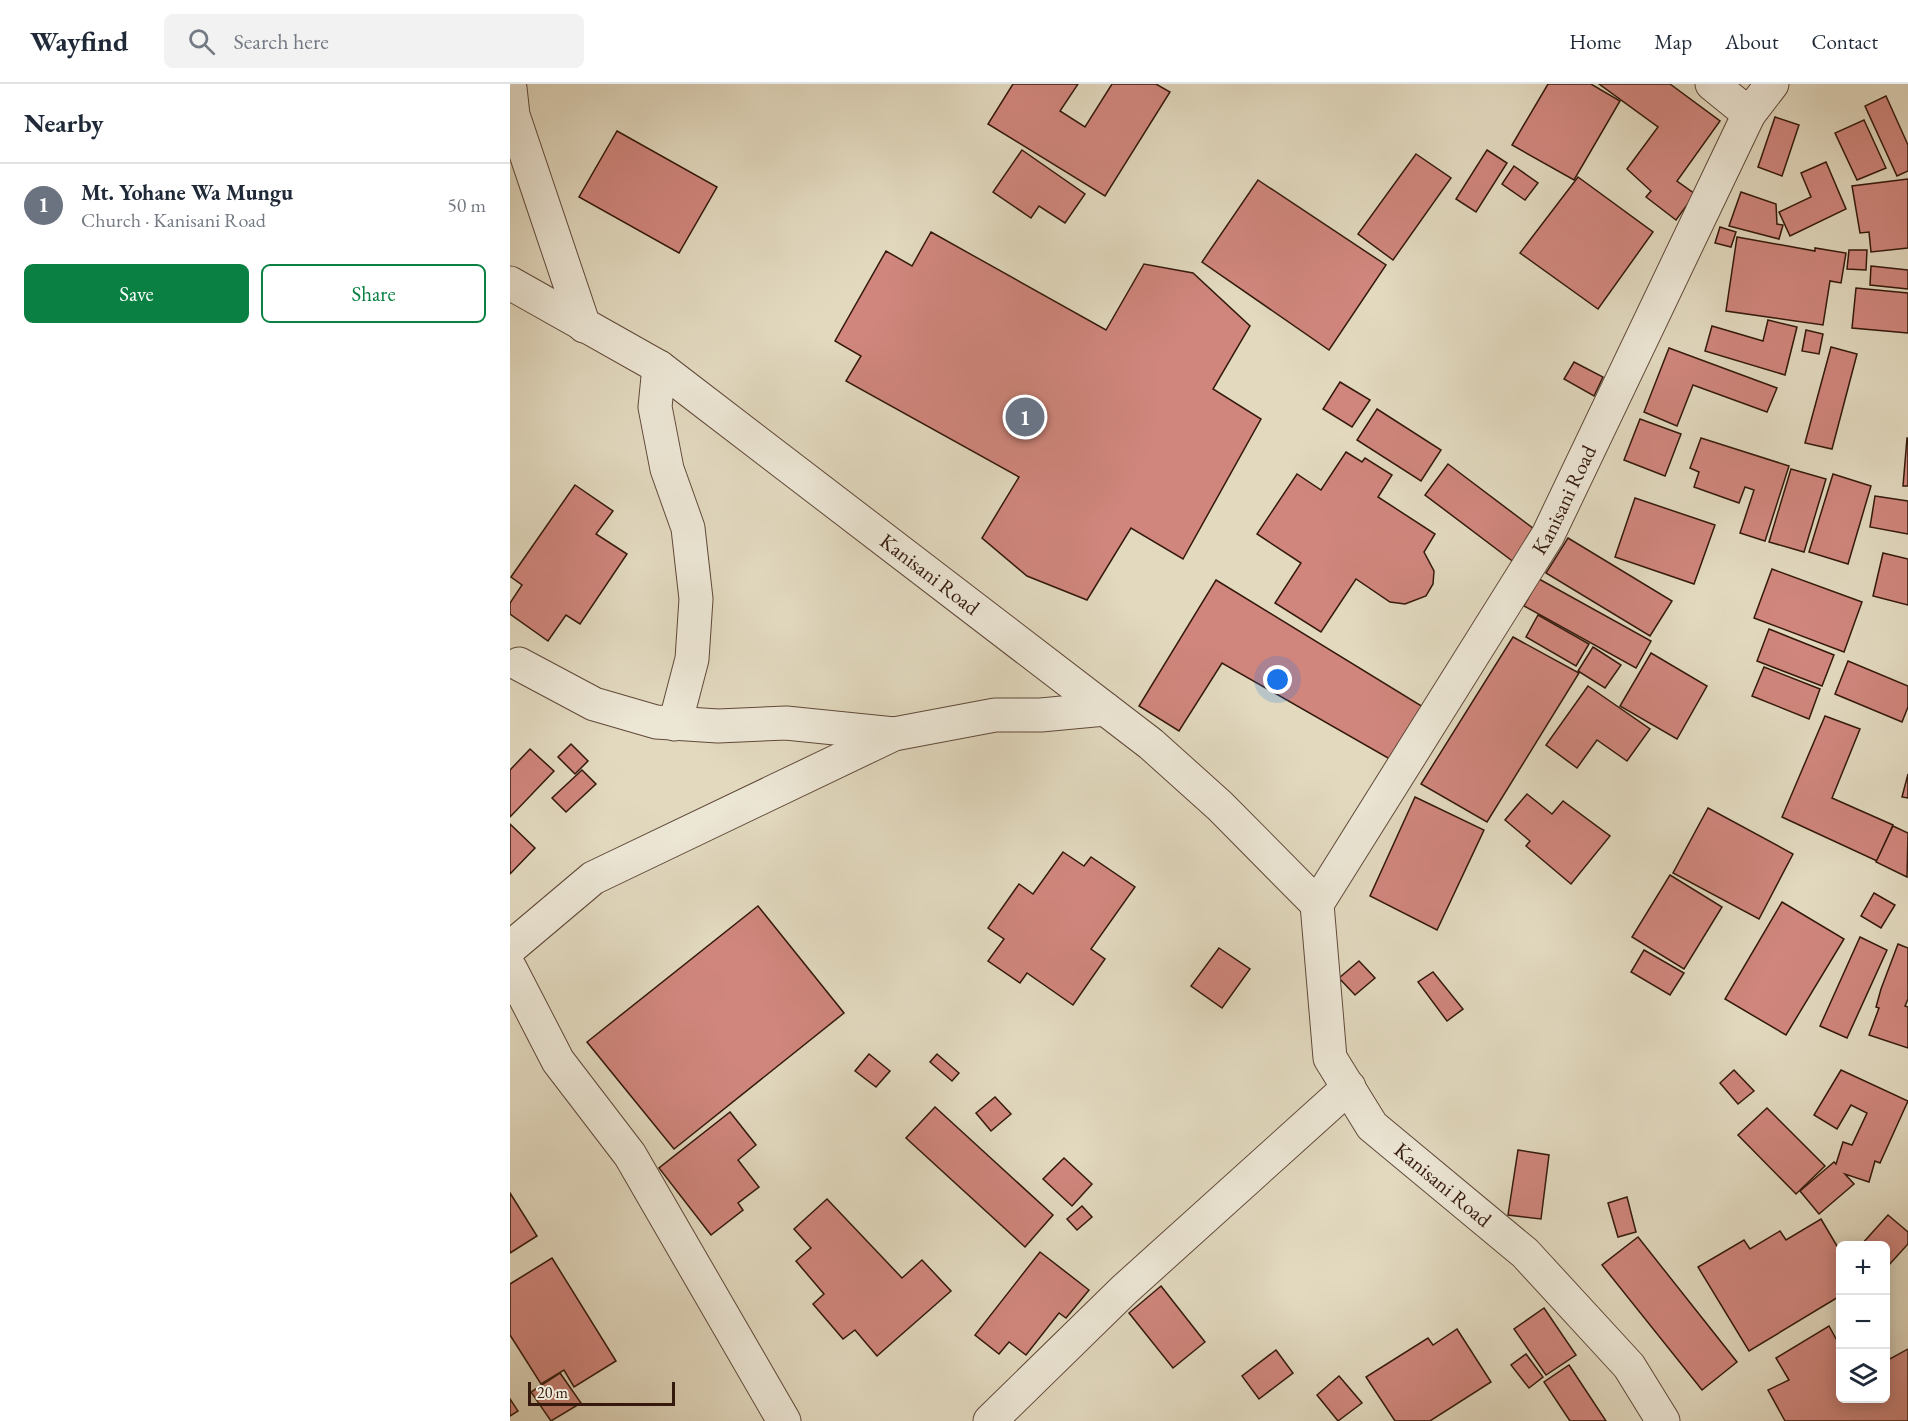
<!DOCTYPE html>
<html lang="en">
<head>
<meta charset="utf-8">
<style>
	body { margin:0; font-family:"EB Garamond",serif; background:#f2f2f3; color:#1f2937 }
	.controls { position:absolute; right:18px; bottom:18px; display:grid; overflow:hidden; border-radius:9px; box-shadow:0 3px 15px #0003 }
	.controls button { width:54px; height:54px; display:grid; place-items:center; padding:0; border:0; border-bottom:2px solid #e0e1e3; background:#fff; color:#1f2937; font:30px sans-serif }
	.scale { position:absolute; left:18px; bottom:15px; width:147px; box-sizing:border-box; padding-left:6px; border:3px solid #34190c; border-top:0; font-size:16px; line-height:21px; white-space:nowrap; color:#34190c; -webkit-text-stroke:4px #ece6d5; paint-order:stroke }
	.you { position:absolute; left:768px; top:596px; width:21px; height:21px; margin:-15px; border:4px solid #fff; border-radius:50%; background:#1a73e8; box-shadow:0 0 0 9px #1a73e833 }
	.badge { display:grid; place-items:center; width:39px; height:39px; border-radius:50%; background:#0b8043; color:#fff; font-size:20px; font-weight:700 }
	.pin { position:absolute; translate:-50% -50%; border:3px solid #fff; box-shadow:0 2px 6px #0006 }
	.list { margin:0; padding:0; list-style:none }
	h2 { display:flex; justify-content:space-between; align-items:center; height:78px; margin:0; padding:0 24px; font-size:26px }
	h2 small { font-size:20px; font-weight:400; color:#747a83 }
	.list li { display:grid; grid-template-columns:39px 1fr auto; gap:18px; align-items:center; box-sizing:border-box; height:84px; padding:0 24px; border-top:2px solid #e0e1e3 }
	.list b { display:block; font-size:22px; white-space:nowrap }
	.list p { margin:0; font-size:20px; white-space:nowrap; color:#747a83 }
	.list em { font-size:20px; font-style:normal; color:#747a83 }
	.actions { display:flex; gap:12px; padding:18px 24px }
	.actions a { flex:1; padding:14px 0; border:2px solid #0b8043; border-radius:9px; text-align:center; font-size:21px; color:#0b8043 }
	.actions .main { background:#0b8043; color:#fff }
	.icon { flex:none; width:33px; height:33px; fill:none; stroke:currentColor; stroke-width:2; stroke-linecap:round; stroke-linejoin:round }
	.map { position:relative; flex:none; width:1398px; height:1337px; overflow:hidden }
	header { display:flex; align-items:center; gap:36px; box-sizing:border-box; height:84px; padding:0 30px; background:#fff; border-bottom:2px solid #e0e1e3 }
	header strong { font-size:28px }
	nav { display:flex; gap:33px; margin-inline-start:auto; font-size:21px }
	.search { width:420px; height:54px; background:#f2f2f3; display:flex; align-items:center; gap:15px; box-sizing:border-box; padding:0 21px; border-radius:9px; color:#747a83; font-size:22px }
	main { display:flex }
	aside { flex:1; background:#fff }
	.map>svg:first-child { display:block }
	.building { fill:#d0867d; stroke:#34190c; stroke-width:1.5 }
	.lines { fill:none; stroke-linecap:round; stroke-linejoin:round }
	.street-casing { stroke:#604939; stroke-width:35 }
	.street { stroke:#ece6d5; stroke-width:33 }
	.labels { text-anchor:middle; stroke-width:4.5; stroke-linejoin:round; paint-order:stroke }
	.street-label { font-size:21px; fill:#34190c; stroke:#ece6d5 }
</style>
</head>
<body>
<header>
<strong>Wayfind</strong>
<div class="search"><svg class="icon" aria-label="search" viewBox="0 0 24 24"><circle cx="10" cy="10" r="6"/><path d="M15 15l6 6"/></svg>Search here</div>
<nav><a>Home</a><a>Map</a><a>About</a><a>Contact</a></nav>
</header>
<main>
<aside>
<h2>Nearby<small></small></h2>
<ul class="list">
<li><span class="badge" style="background:#6b7280">1</span><div><b>Mt. Yohane Wa Mungu</b><p>Church · Kanisani Road</p></div><em>50 m</em></li>
</ul>
<div class="actions"><a class="main">Save</a><a>Share</a></div>
</aside>
<div class="map">
<svg width="1398" height="1337" viewBox="0 0 1398 1337">
	<rect width="100%" height="100%" fill="#e2d9bf"/>
	<filter id="stains"><feTurbulence type="fractalNoise" baseFrequency=".00333" numOctaves="4"/><feColorMatrix values="0 0 0 0 .2 0 0 0 0 .09 0 0 0 0 .02 0 0 0 .5 -.17"/></filter>
	<radialGradient id="worn" r=".72"><stop offset=".6" stop-color="#630" stop-opacity="0"/><stop offset="1" stop-color="#630" stop-opacity=".3"/></radialGradient>
	<g class="building">
		<polygon points="503,0 568,0 550,27 575,43 602,0 646,0 660,8 595,112 478,40"/>
		<polygon points="1038,0 1081,0 1110,17 1064,96 1002,61"/>
		<polygon points="1089,0 1160,0 1210,37 1167,97 1185,110 1166,136 1136,113 1141,107 1117,85 1148,43"/>
		<polygon points="1376,12 1398,61 1398,87 1387,92 1355,22"/>
		<polygon points="1265,33 1289,41 1272,92 1248,83"/>
		<polygon points="1354,36 1376,84 1347,96 1325,49"/>
		<polygon points="107,47 207,103 169,169 69,113"/>
		<polygon points="512,66 575,110 555,139 529,122 521,134 483,108"/>
		<polygon points="977,66 997,79 966,128 946,115"/>
		<polygon points="906,70 941,94 883,176 848,150"/>
		<polygon points="1316,78 1336,125 1280,152 1269,128 1301,113 1291,89"/>
		<polygon points="1004,82 1028,99 1015,116 992,100"/>
		<polygon points="1068,93 1143,148 1088,225 1010,169"/>
		<polygon points="1398,95 1398,164 1361,168 1359,148 1350,149 1342,102"/>
		<polygon points="748,96 876,181 819,266 692,178"/>
		<polygon points="1231,108 1266,120 1267,140 1273,141 1269,155 1219,142"/>
		<polygon points="1210,143 1226,148 1221,163 1205,159"/>
		<polygon points="421,148 596,246 634,180 683,189 740,242 703,305 751,335 673,475 621,444 577,516 517,492 472,454 509,393 336,297 351,272 325,257 376,167 402,182"/>
		<polygon points="1227,153 1305,167 1305,164 1336,169 1331,199 1320,197 1313,241 1216,227"/>
		<polygon points="1339,166 1357,166 1356,186 1337,185"/>
		<polygon points="1361,182 1398,186 1398,205 1360,201"/>
		<polygon points="1346,204 1398,209 1398,249 1342,244"/>
		<polygon points="1258,236 1287,243 1275,291 1195,267 1202,242 1253,257"/>
		<polygon points="1296,246 1313,250 1309,270 1292,267"/>
		<polygon points="1321,263 1347,270 1322,365 1295,359"/>
		<polygon points="1159,264 1267,304 1257,328 1183,301 1167,342 1134,328"/>
		<polygon points="1064,278 1093,293 1084,312 1054,295"/>
		<polygon points="830,298 860,316 842,343 813,325"/>
		<polygon points="867,325 931,366 911,397 847,356"/>
		<polygon points="1130,335 1171,350 1155,392 1114,376"/>
		<polygon points="1191,354 1279,382 1255,457 1230,449 1244,406 1235,403 1229,419 1184,403 1189,388 1180,384"/>
		<polygon points="1397,354 1398,354 1398,402 1393,402"/>
		<polygon points="836,368 852,378 855,374 882,391 868,413 925,450 914,468 924,487 923,500 916,512 895,520 880,518 846,495 811,548 765,519 791,479 747,450 787,390 811,406"/>
		<polygon points="938,380 1028,448 1005,479 915,411"/>
		<polygon points="1281,385 1316,395 1294,468 1259,458"/>
		<polygon points="1323,390 1361,402 1338,480 1299,468"/>
		<polygon points="65,401 103,427 86,450 117,470 70,540 56,531 38,557 0,530 0,519 12,501 1,493"/>
		<polygon points="1365,412 1398,417 1398,450 1360,443"/>
		<polygon points="1125,414 1205,441 1184,500 1105,473"/>
		<polygon points="1058,454 1162,517 1140,552 1036,489"/>
		<polygon points="1373,469 1398,475 1398,521 1363,512"/>
		<polygon points="1262,485 1352,518 1334,568 1244,534"/>
		<polygon points="1029,495 1141,557 1126,584 1014,522"/>
		<polygon points="706,496 918,626 885,678 712,579 669,647 629,622"/>
		<polygon points="1028,531 1079,560 1066,582 1016,553"/>
		<polygon points="1259,545 1324,571 1312,602 1247,577"/>
		<polygon points="1003,553 1069,589 977,738 911,700"/>
		<polygon points="1083,563 1111,581 1095,604 1068,587"/>
		<polygon points="1141,569 1197,602 1167,655 1110,622"/>
		<polygon points="1338,577 1398,602 1398,623 1392,638 1325,610"/>
		<polygon points="1254,583 1310,605 1299,635 1242,612"/>
		<polygon points="1078,602 1140,645 1117,677 1087,656 1067,684 1036,661"/>
		<polygon points="1315,632 1350,645 1322,714 1383,741 1367,777 1272,733"/>
		<polygon points="61,660 78,677 65,690 48,673"/>
		<polygon points="20,665 44,687 0,733 0,686"/>
		<polygon points="72,686 86,700 56,728 42,714"/>
		<polygon points="1398,690 1398,714 1392,713"/>
		<polygon points="1017,710 1042,730 1053,717 1100,752 1061,800 1016,762 1020,757 995,736"/>
		<polygon points="905,713 974,746 927,846 860,812"/>
		<polygon points="1198,724 1283,770 1249,835 1163,789"/>
		<polygon points="0,740 25,764 0,790"/>
		<polygon points="1383,742 1398,749 1397,793 1366,778"/>
		<polygon points="553,768 574,782 581,773 625,803 581,865 595,875 563,921 517,889 510,899 478,877 494,855 478,844 509,800 523,810"/>
		<polygon points="1160,791 1212,823 1174,885 1122,853"/>
		<polygon points="1364,809 1385,821 1371,844 1351,832"/>
		<polygon points="1272,818 1334,855 1276,951 1215,915"/>
		<polygon points="248,822 334,929 164,1065 77,958"/>
		<polygon points="1350,853 1377,866 1337,954 1310,942"/>
		<polygon points="1388,860 1398,864 1398,915 1395,922 1398,923 1398,964 1359,951 1369,924 1366,923 1371,905"/>
		<polygon points="709,864 740,885 712,924 681,902"/>
		<polygon points="1134,866 1174,889 1160,911 1121,888"/>
		<polygon points="849,877 865,894 845,911 829,894"/>
		<polygon points="923,888 953,925 937,937 908,898"/>
		<polygon points="359,970 380,987 366,1003 345,987"/>
		<polygon points="427,970 449,989 442,997 420,978"/>
		<polygon points="1224,986 1244,1007 1228,1020 1210,999"/>
		<polygon points="1331,986 1398,1017 1370,1079 1365,1077 1359,1098 1335,1090 1344,1100 1309,1130 1290,1107 1324,1078 1326,1080 1333,1058 1342,1061 1357,1029 1341,1021 1327,1045 1304,1031"/>
		<polygon points="485,1013 501,1030 481,1047 466,1029"/>
		<polygon points="425,1023 543,1131 515,1163 396,1054"/>
		<polygon points="1257,1024 1315,1082 1286,1110 1228,1051"/>
		<polygon points="220,1028 246,1061 228,1076 249,1103 228,1119 233,1126 201,1151 149,1084"/>
		<polygon points="1008,1066 1039,1071 1031,1135 998,1131"/>
		<polygon points="554,1074 582,1100 562,1122 533,1095"/>
		<polygon points="0,1109 27,1152 0,1169"/>
		<polygon points="1117,1113 1126,1148 1108,1153 1098,1119"/>
		<polygon points="317,1115 392,1194 412,1176 441,1207 367,1272 345,1246 333,1255 303,1220 314,1210 286,1177 301,1164 284,1145"/>
		<polygon points="572,1122 582,1133 567,1146 557,1135"/>
		<polygon points="1378,1131 1398,1148 1398,1160 1378,1182 1376,1162 1352,1160"/>
		<polygon points="1311,1135 1330,1167 1330,1212 1239,1267 1188,1183 1234,1156 1240,1165 1270,1147 1276,1156"/>
		<polygon points="1128,1153 1227,1278 1192,1306 1092,1181"/>
		<polygon points="530,1168 579,1206 556,1234 549,1229 516,1271 499,1258 489,1270 465,1251"/>
		<polygon points="42,1174 106,1277 64,1303 54,1286 31,1300 0,1251 0,1200"/>
		<polygon points="651,1202 695,1258 663,1284 619,1229"/>
		<polygon points="1034,1224 1066,1271 1036,1291 1004,1245"/>
		<polygon points="1319,1242 1330,1262 1330,1314 1376,1314 1376,1277 1398,1265 1398,1337 1275,1337 1258,1306 1279,1296 1266,1274"/>
		<polygon points="947,1245 981,1298 920,1337 885,1337 856,1293 918,1254 923,1261"/>
		<polygon points="766,1266 783,1289 749,1315 732,1292"/>
		<polygon points="1016,1270 1033,1293 1019,1304 1001,1281"/>
		<polygon points="1059,1281 1096,1337 1060,1337 1034,1298"/>
		<polygon points="50,1289 71,1319 41,1337 21,1308"/>
		<polygon points="829,1292 852,1319 828,1337 807,1311"/>
		<polygon points="0,1315 8,1327 0,1332"/>
	</g>
	<g class="lines">
		<defs>
			<g id="street">
				<polyline points="1202,0 1239,30"/>
				<polyline points="0,4 3,31 74,242"/>
				<path id="s1" d="M 0,199 L 149,283 L 641,660 L 710,722 L 807,820 L 820,974 L 862,1042 L 1015,1169 L 1119,1282 L 1153,1337"/>
				<polyline points="149,283 145,323 157,385 178,444 186,515 182,575 165,640"/>
				<polyline points="9,580 84,620 146,638 208,642 276,639 384,650"/>
				<path id="s2" d="M 807,820 L 1038,451 L 1239,30 L 1262,0"/>
				<polyline points="0,864 83,794 384,650 485,631 531,631 595,625"/>
				<polyline points="0,884 48,977 120,1071 274,1337"/>
				<polyline points="480,1337 614,1206 839,1003"/>
			</g>
		</defs>
		<use href="#street" class="street-casing"/>
		<use href="#street" class="street"/>
	</g>
	<g class="labels">
		<g class="street-label">
			<text dy="7" stroke="none"><textPath href="#s2" startOffset="474">Kanisani Road</textPath></text>
			<text dy="7" stroke="none"><textPath href="#s1" startOffset="512">Kanisani Road</textPath></text>
			<text dy="7" stroke="none"><textPath href="#s1" startOffset="1348">Kanisani Road</textPath></text>
		</g>
	</g>
	<rect width="100%" height="100%" filter="url(#stains)"/>
	<rect width="100%" height="100%" fill="url(#worn)"/>
</svg>
<div class="controls">
<button>+</button>
<button>−</button>
<button><svg class="icon" aria-label="layers" viewBox="0 0 24 24"><path d="M12 4l9 5-9 5-9-5zM3 14l9 5 9-5"/></svg></button>
</div>
<div class="scale">20 m</div>
<div class="you"></div>
<div class="pin badge" style="left:515px;top:333px;background:#6b7280">1</div>
</div>
</main>
</body>
</html>
